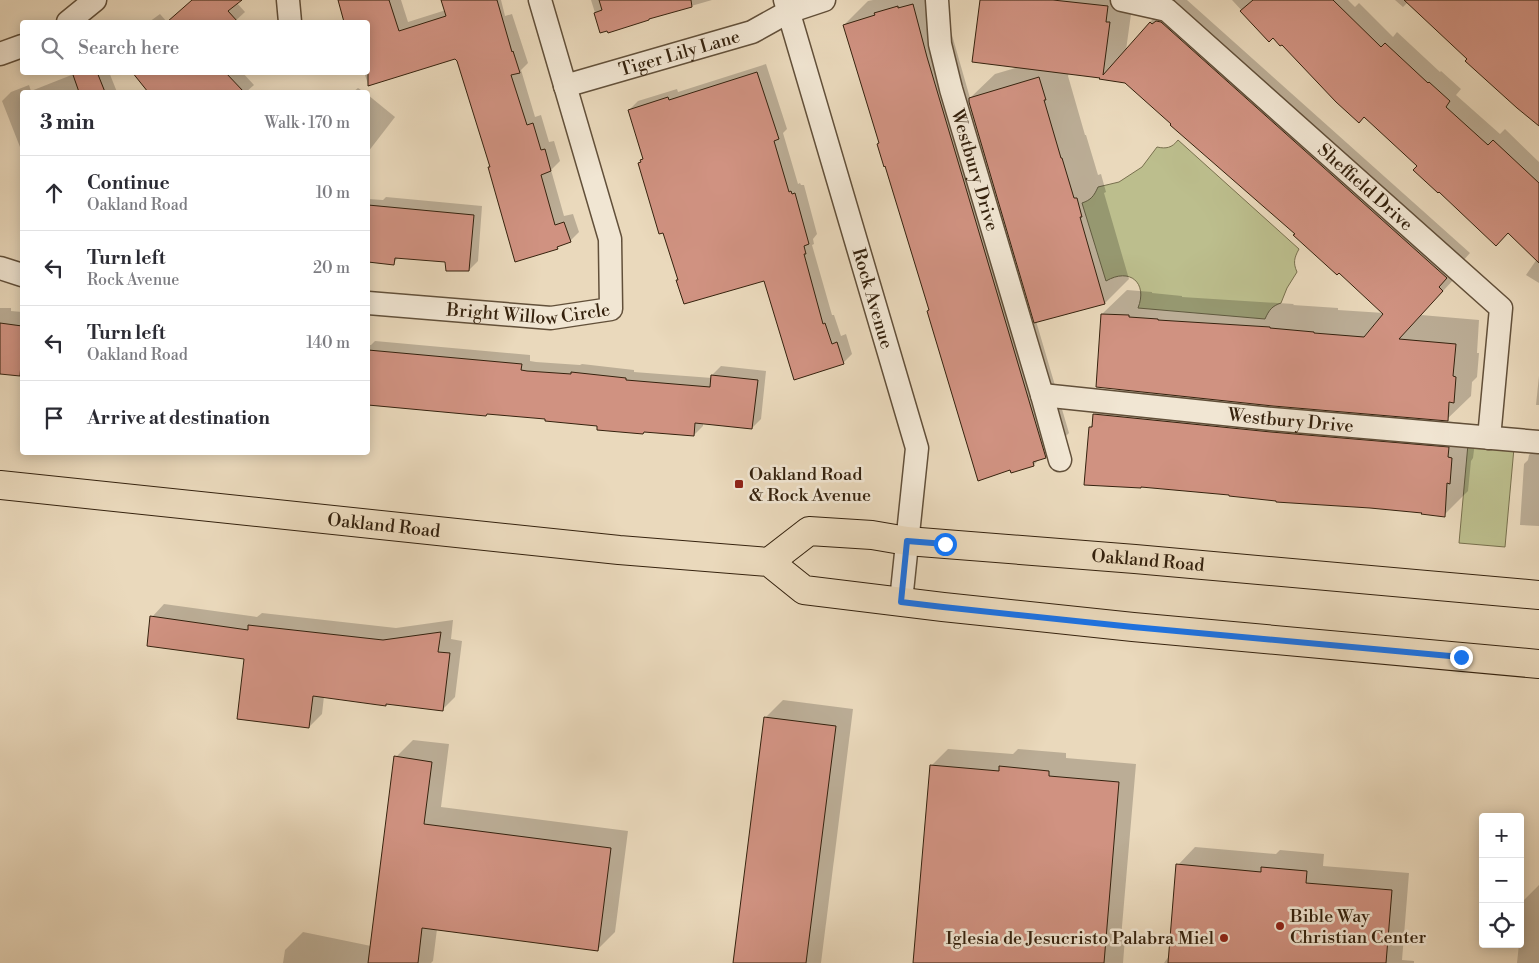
<!DOCTYPE html>
<html lang="en">
<head>
<meta charset="utf-8">
<style>
	body { margin:0; font-family:"Libre Bodoni",serif; background:#f2f2f3; color:#2b2b33 }
	.controls { position:absolute; right:15px; bottom:15px; display:grid; overflow:hidden; border-radius:5px; box-shadow:0 2px 12px #0003 }
	.controls button { width:45px; height:45px; display:grid; place-items:center; padding:0; border:0; border-bottom:1px solid #e1e1e2; background:#fff; color:#2b2b33; font:25px sans-serif }
	.stop { position:absolute; width:15px; height:15px; margin:-11px; border:4px solid #1a73e8; border-radius:50%; background:#fff }
	.stop.end { background:#1a73e8; border-color:#fff; box-shadow:0 1px 5px #0008 }
	.list { margin:0; padding:0; list-style:none }
	h2 { display:flex; justify-content:space-between; align-items:center; height:65px; margin:0; padding:0 20px; font-size:21px }
	h2 small { font-size:16px; font-weight:400; color:#7c7c81 }
	.list li { display:grid; grid-template-columns:32px 1fr auto; gap:15px; align-items:center; box-sizing:border-box; height:75px; padding:0 20px; border-top:1px solid #e1e1e2 }
	.list b { display:block; font-size:19px; white-space:nowrap }
	.list p { margin:0; font-size:16px; white-space:nowrap; color:#7c7c81 }
	.list em { font-size:16px; font-style:normal; color:#7c7c81 }
	.icon { flex:none; width:28px; height:28px; fill:none; stroke:currentColor; stroke-width:2; stroke-linecap:round; stroke-linejoin:round }
	.map { position:relative; flex:none; width:1539px; height:963px; overflow:hidden }
	.search { position:absolute; background:#fff; box-shadow:0 2px 12px #0003; left:20px; top:20px; width:350px; height:55px; display:flex; align-items:center; gap:12px; box-sizing:border-box; padding:0 18px; border-radius:5px; color:#7c7c81; font-size:19px }
	.panel { position:absolute; background:#fff; box-shadow:0 2px 12px #0003; left:20px; top:90px; width:350px; height:365px; border-radius:5px }
	.map>svg:first-child { display:block }
	.grass { fill:#bcbe8d; stroke:#78704e }
	.shadow { fill:#0003 }
	.building { fill:#d09281; stroke:#35220e }
	.lines { fill:none; stroke-linecap:round; stroke-linejoin:round }
	.minor-casing { stroke:#62503a; stroke-width:25 }
	.primary-casing { stroke:#35220e; stroke-width:30 }
	.minor { stroke:#f1e6d3; stroke-width:22 }
	.primary { stroke:#ead9bc; stroke-width:28 }
	.route { stroke:#1a73e8; stroke-width:6 }
	.poi-dot { fill:#8f2418; stroke:#f1e6d3; stroke-width:2 }
	.labels { text-anchor:middle; stroke-width:5; stroke-linejoin:round; paint-order:stroke }
	.street-label { font-size:18px; fill:#35220e; stroke:#f1e6d3 }
	.poi-label { font-size:18px; fill:#35220e; stroke:#f1e6d3; text-anchor:start }
</style>
</head>
<body>
<div class="map">
<svg width="1539" height="963" viewBox="0 0 1539 963">
	<rect width="100%" height="100%" fill="#ead9bc"/>
	<filter id="stains"><feTurbulence type="fractalNoise" baseFrequency=".004" numOctaves="4"/><feColorMatrix values="0 0 0 0 .2 0 0 0 0 .09 0 0 0 0 .02 0 0 0 .5 -.17"/></filter>
	<radialGradient id="worn" r=".72"><stop offset=".6" stop-color="#630" stop-opacity="0"/><stop offset="1" stop-color="#630" stop-opacity=".3"/></radialGradient>
	<g class="grass">
		<path d="M 1178,140 L 1299,249 C 1294,258 1293,263 1297,272 L 1287,288 L 1281,303 C 1272,306 1269,310 1265,319 L 1138,308 C 1148,283 1130,267 1106,281 L 1082,203 C 1091,200 1094,196 1098,187 L 1119,182 L 1142,167 L 1157,147 C 1166,149 1172,148 1178,140 Z"/>
		<polygon points="1468,444 1514,448 1505,547 1459,543"/>
	</g>
	<g class="shadow">
		<polygon points="193,0 238,0 236,2 245,12 234,22 149,22 160,14 167,22"/>
		<polygon points="339,0 401,0 408,22 446,10 443,0 501,0 505,16 512,14 528,63 521,70 535,117 541,115 549,142 554,141 560,161 551,170 564,216 573,214 579,232 570,241 560,245 557,248 491,166 458,61 455,58 368,84 364,72 368,72 368,22 345,22"/>
		<polygon points="591,0 712,0 601,32"/>
		<polygon points="873,0 942,0 970,98 995,74 1019,67 982,0 1133,0 1126,50 1150,22 1173,0 1187,0 1470,253 1462,262 1466,266 1421,315 1479,320 1477,353 1479,353 1477,377 1472,382 1471,396 1445,421 1472,424 1471,434 1476,434 1473,458 1471,461 1468,491 1444,515 1423,512 1090,427 1093,424 1094,414 1120,389 1102,314 1127,290 1152,292 1152,293 1182,296 1182,297 1294,304 1293,305 1338,308 1338,310 1384,313 1126,82 1069,73 1068,76 1085,135 1086,135 1098,175 1101,174 1106,192 1104,193 1129,279 1105,303 1036,321 1069,433 1045,457 1039,459 1034,465 930,309 844,25 868,1"/>
		<polygon points="1232,0 1348,0 1355,7 1359,3 1393,37 1397,32 1440,72 1441,71 1461,89 1456,95 1500,134 1505,129 1539,162 1539,283 1526,275 1537,259 1508,231 1419,165 1282,43 1273,36 1269,40"/>
		<polygon points="1395,0 1539,0 1539,122 1408,2 1403,7"/>
		<polygon points="766,64 787,129 783,133 798,184 800,183 801,185 804,185 817,234 813,239 814,244 812,245 832,315 834,315 841,336 846,334 852,354 843,363 765,279 679,279 640,163 644,158 629,110 638,101 677,89 678,92"/>
		<polygon points="74,72 109,72 117,92 22,92 22,146 20,147 2,101 11,92 29,85 31,91 74,74"/>
		<polygon points="162,72 242,72 254,85 246,92 178,92 166,79"/>
		<polygon points="358,88 364,92 353,92"/>
		<polygon points="368,95 395,117 368,152"/>
		<polygon points="386,197 482,206 478,261 469,270 446,261 399,257 394,262 368,258 368,199 383,200"/>
		<polygon points="0,308 11,308 11,311 22,312 22,372 20,375 0,373"/>
		<polygon points="375,341 530,355 530,361 536,362 580,365 582,364 634,370 634,372 712,378 712,375 721,366 766,371 761,419 752,428 703,423 703,426 694,435 546,418 488,413 486,415 368,405 368,345 371,345"/>
		<polygon points="1539,376 1539,405 1536,405"/>
		<polygon points="1539,444 1539,526 1520,525 1524,464 1528,460 1529,455"/>
		<polygon points="164,604 257,617 262,613 396,628 453,620 451,639 462,641 455,697 442,710 324,696 322,714 309,727 245,658 152,617"/>
		<polygon points="783,700 853,709 821,963 734,963 765,718"/>
		<polygon points="413,740 449,744 441,807 628,831 615,932 597,950 437,929 433,961 431,963 283,963 285,950 303,932 371,946 396,757"/>
		<polygon points="948,749 1013,754 1018,749 1066,753 1066,758 1136,764 1121,938 1125,938 1123,963 914,963 931,766"/>
		<polygon points="1195,847 1276,854 1280,850 1324,854 1323,866 1409,873 1402,960 1414,961 1414,963 1164,963 1169,956 1178,865"/>
		<polygon points="1539,885 1539,963 1517,963 1519,944 1520,944 1522,902"/>
	</g>
	<g class="building">
		<polygon points="192,0 242,0 228,11 238,22 167,22"/>
		<polygon points="338,0 389,0 399,31 446,16 441,0 497,0 512,52 513,51 520,73 511,75 527,125 533,123 541,150 545,149 551,171 541,175 555,225 564,222 571,242 557,247 558,249 515,262 488,167 490,167 457,61 455,59 368,86 368,22 344,22"/>
		<polygon points="599,0 691,0 692,7 649,19 649,20 608,33 607,31 600,33 594,13 602,10"/>
		<polygon points="980,0 1053,0 1108,6 1106,22 1110,22 1103,75 1150,22 1152,24 1156,21 1161,22 1447,278 1439,287 1443,291 1399,339 1456,344 1453,376 1456,377 1454,403 1449,402 1448,421 1273,406 1096,387 1101,314 1129,315 1129,317 1158,319 1158,320 1270,327 1270,328 1314,332 1314,333 1364,337 1383,314 1339,273 1337,275 1293,235 1295,234 1170,125 1171,124 1125,83 1099,79 1100,78 972,62"/>
		<polygon points="1253,0 1333,0 1381,47 1385,43 1428,83 1429,82 1450,101 1446,107 1488,145 1493,140 1539,183 1539,263 1508,233 1496,246 1439,192 1438,193 1413,170 1417,166 1364,117 1359,123 1336,102 1282,45 1280,46 1273,38 1269,42 1240,11"/>
		<polygon points="1404,0 1539,0 1539,126 1517,108 1465,61 1467,59"/>
		<polygon points="913,4 927,57 1046,458 1033,462 1034,466 1011,473 1010,470 978,481 927,311 929,310 885,166 884,167 877,144 879,143 843,25 875,15 874,13 898,6 898,8"/>
		<polygon points="72,72 97,72 105,92 79,92"/>
		<polygon points="132,72 225,72 244,92 148,92"/>
		<polygon points="757,72 779,139 774,141 789,192 791,191 792,194 795,193 809,244 804,246 806,254 804,254 823,324 825,323 832,344 837,342 844,364 794,380 764,281 684,304 676,280 678,280 663,233 659,234 646,190 638,163 641,162 640,160 643,159 628,110 668,97 669,100"/>
		<polygon points="1039,77 1046,100 1044,100 1061,158 1062,158 1074,198 1077,198 1082,217 1080,217 1105,304 1034,323 969,102 969,98"/>
		<polygon points="368,205 474,215 469,271 446,271 445,262 395,258 394,265 368,262"/>
		<polygon points="0,323 22,326 22,352 20,376 0,374"/>
		<polygon points="368,350 522,364 521,370 527,371 571,374 571,372 626,378 626,380 710,387 711,375 758,380 752,429 695,423 694,436 644,432 643,434 597,430 597,426 545,421 545,419 487,414 486,416 368,405"/>
		<polygon points="1093,414 1271,432 1449,447 1448,457 1452,458 1450,484 1447,483 1445,517 1421,514 1422,513 1370,508 1276,502 1276,501 1229,496 1229,495 1141,487 1141,488 1084,485 1089,427 1092,427"/>
		<polygon points="150,616 248,630 248,625 383,640 441,632 438,652 450,653 443,711 386,704 386,706 313,696 309,728 237,719 244,659 147,646"/>
		<polygon points="764,717 836,726 806,963 733,963"/>
		<polygon points="394,756 432,762 424,824 611,848 598,951 422,928 418,963 368,963"/>
		<polygon points="930,765 999,771 999,766 1049,771 1049,776 1119,782 1104,963 913,963"/>
		<polygon points="1176,864 1261,872 1261,867 1307,871 1306,883 1392,890 1386,963 1168,963"/>
	</g>
	<g class="lines">
		<defs>
			<g id="minor">
				<polyline points="288,0 290,22"/>
				<path id="s1" d="M 785,0 L 917,448 L 901,601"/>
				<path id="s2" d="M 937,0 L 940,44 L 951,89 L 1042,395 L 1060,460"/>
				<path id="s3" d="M 1122,0 L 1167,10 L 1501,308 L 1489,438"/>
				<polyline points="68,22 95,0"/>
				<polyline points="0,54 22,46"/>
				<path id="s4" d="M 565,86 L 752,32 L 788,12 L 824,0"/>
				<polyline points="0,268 22,275"/>
				<path id="s5" d="M 368,303 L 551,318 L 611,309 L 610,239 L 540,0"/>
				<path id="s6" d="M 1042,395 L 1272,419 L 1539,442"/>
			</g>
			<g id="primary">
				<path id="s7" d="M 0,485 L 619,550 L 769,562 L 804,590 L 943,607 L 1133,627 L 1539,664"/>
				<path id="s8" d="M 769,562 L 809,531 L 872,535 L 907,541 L 1135,559 L 1539,595"/>
			</g>
		</defs>
		<use href="#minor" class="minor-casing"/>
		<use href="#primary" class="primary-casing"/>
		<use href="#minor" class="minor"/>
		<use href="#primary" class="primary"/>
	</g>
	<g class="lines">
		<polyline class="route" points="945,544 907,541 901,602 943,607 1133,627 1461,657"/>
	</g>
	<g class="poi-dot">
		<rect x="734" y="479" width="10" height="10" rx="2.5"/>
		<circle cx="1280" cy="926" r="5"/>
		<circle cx="1224" cy="938" r="5"/>
	</g>
	<g class="labels">
		<g class="street-label">
			<text dy="6" stroke="none"><textPath href="#s4" startOffset="119">Tiger Lily Lane</textPath></text>
			<text dy="6" stroke="none"><textPath href="#s2" startOffset="175">Westbury Drive</textPath></text>
			<text dy="6" stroke="none"><textPath href="#s3" startOffset="312">Sheffield Drive</textPath></text>
			<text dy="6" stroke="none"><textPath href="#s1" startOffset="311">Rock Avenue</textPath></text>
			<text dy="6" stroke="none"><textPath href="#s5" startOffset="161">Bright Willow Circle</textPath></text>
			<text dy="6" stroke="none"><textPath href="#s6" startOffset="250">Westbury Drive</textPath></text>
			<text dy="6" stroke="none"><textPath href="#s7" startOffset="386">Oakland Road</textPath></text>
			<text dy="6" stroke="none"><textPath href="#s8" startOffset="391">Oakland Road</textPath></text>
		</g>
		<g class="poi-label">
			<text x="749" y="480">Oakland Road<tspan x="749" dy="21">&amp; Rock Avenue</tspan></text>
			<text x="1290" y="922">Bible Way<tspan x="1290" dy="21">Christian Center</tspan></text>
			<text x="1214" y="944" text-anchor="end">Iglesia de Jesucristo Palabra Miel</text>
		</g>
	</g>
	<rect width="100%" height="100%" filter="url(#stains)"/>
	<rect width="100%" height="100%" fill="url(#worn)"/>
</svg>
<div class="controls">
<button>+</button>
<button>−</button>
<button><svg class="icon" aria-label="locate" viewBox="0 0 24 24"><circle cx="12" cy="12" r="6"/><path d="M12 2v4M12 18v4M2 12h4M18 12h4"/></svg></button>
</div>
<div class="stop" style="left:945px;top:544px"></div>
<div class="stop end" style="left:1461px;top:657px"></div>
<div class="search"><svg class="icon" aria-label="search" viewBox="0 0 24 24"><circle cx="10" cy="10" r="6"/><path d="M15 15l6 6"/></svg>Search here</div>
<section class="panel">
<h2>3 min<small>Walk · 170 m</small></h2>
<ul class="list">
<li><svg class="icon" aria-label="ahead" viewBox="0 0 24 24"><path d="M12 20V5M6 11l6-6 6 6"/></svg><div><b>Continue</b><p>Oakland Road</p></div><em>10 m</em></li>
<li><svg class="icon" aria-label="left" viewBox="0 0 24 24"><path d="M17 20v-9H6M10 6l-5 5 5 5"/></svg><div><b>Turn left</b><p>Rock Avenue</p></div><em>20 m</em></li>
<li><svg class="icon" aria-label="left" viewBox="0 0 24 24"><path d="M17 20v-9H6M10 6l-5 5 5 5"/></svg><div><b>Turn left</b><p>Oakland Road</p></div><em>140 m</em></li>
<li><svg class="icon" aria-label="arrive" viewBox="0 0 24 24"><path d="M6 21V4h12l-3 4 3 4H6"/></svg><div><b>Arrive at destination</b></div></li>
</ul>
</section>
</div>
</body>
</html>
